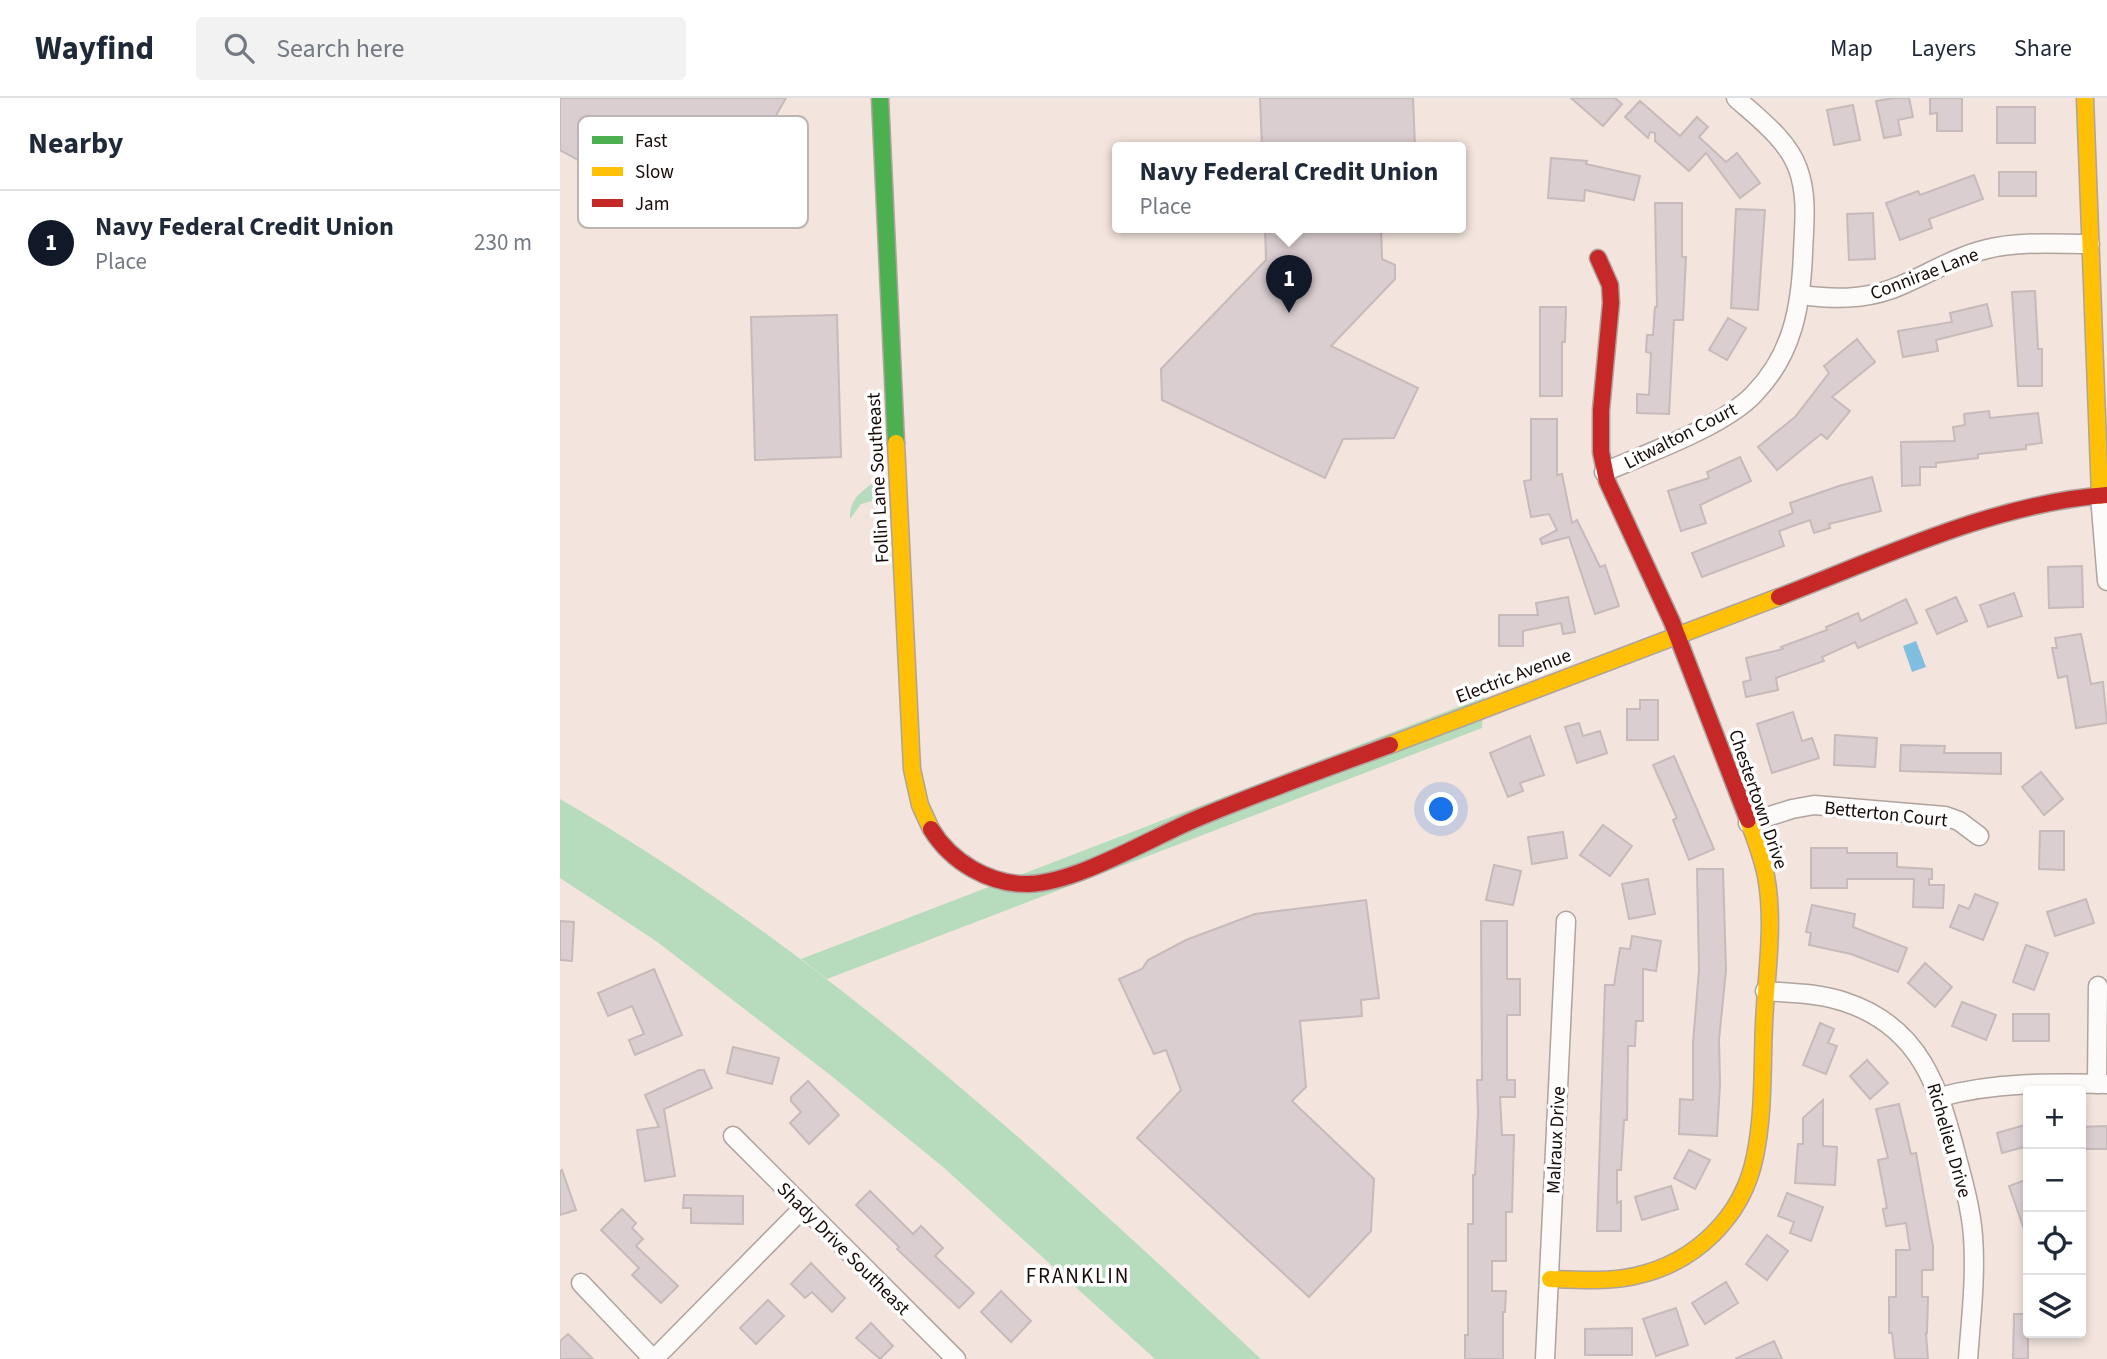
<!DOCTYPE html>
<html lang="en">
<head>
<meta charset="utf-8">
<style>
	body { margin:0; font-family:"Source Sans 3",sans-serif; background:#f2f2f3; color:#1f2937 }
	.controls { position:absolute; right:21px; bottom:21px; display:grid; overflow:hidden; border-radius:7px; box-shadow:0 4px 10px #0003 }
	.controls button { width:63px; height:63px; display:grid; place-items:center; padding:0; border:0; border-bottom:2px solid #e0e1e3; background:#fff; color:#1f2937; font:35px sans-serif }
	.you { position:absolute; left:882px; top:712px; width:24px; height:24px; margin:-18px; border:5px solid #fff; border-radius:50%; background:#1a73e8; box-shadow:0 0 0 10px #1a73e833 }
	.badge { display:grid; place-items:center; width:46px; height:46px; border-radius:50%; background:#111827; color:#fff; font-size:23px; font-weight:700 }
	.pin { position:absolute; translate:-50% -58px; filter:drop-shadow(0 2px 4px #0008) }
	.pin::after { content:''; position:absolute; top:37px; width:24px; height:21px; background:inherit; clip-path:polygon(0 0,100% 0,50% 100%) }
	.popup { position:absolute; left:552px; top:44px; width:354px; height:91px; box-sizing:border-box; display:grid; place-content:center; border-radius:7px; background:#fff; filter:drop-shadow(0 2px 5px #0005); font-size:23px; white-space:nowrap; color:#747a83 }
	.popup b { font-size:26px; color:#1f2937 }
	.popup::after { content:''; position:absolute; left:50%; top:100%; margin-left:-14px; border:14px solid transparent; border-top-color:#fff }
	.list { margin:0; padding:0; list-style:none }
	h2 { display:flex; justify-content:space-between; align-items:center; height:91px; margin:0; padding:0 28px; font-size:30px }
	h2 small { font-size:23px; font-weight:400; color:#747a83 }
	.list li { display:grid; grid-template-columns:46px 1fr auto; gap:21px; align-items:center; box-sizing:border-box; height:105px; padding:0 28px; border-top:2px solid #e0e1e3 }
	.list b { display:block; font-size:26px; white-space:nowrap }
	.list p { margin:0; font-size:23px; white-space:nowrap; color:#747a83 }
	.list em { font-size:23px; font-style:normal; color:#747a83 }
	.icon { flex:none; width:38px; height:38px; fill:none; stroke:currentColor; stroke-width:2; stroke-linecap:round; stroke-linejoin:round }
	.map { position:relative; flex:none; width:1547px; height:1261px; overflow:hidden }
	header { display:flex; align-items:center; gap:42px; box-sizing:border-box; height:98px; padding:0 35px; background:#fff; border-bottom:2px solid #e0e1e3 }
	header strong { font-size:33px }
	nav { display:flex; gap:38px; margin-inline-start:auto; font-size:24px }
	.search { width:490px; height:63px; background:#f2f2f3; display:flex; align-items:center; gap:18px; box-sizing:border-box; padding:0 24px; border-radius:7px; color:#747a83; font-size:26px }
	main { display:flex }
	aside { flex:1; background:#fff }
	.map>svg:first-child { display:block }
	.green { fill:#b6dcbd }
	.water { fill:#80bedf }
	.building { fill:#dbced0; stroke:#c6babb; stroke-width:2 }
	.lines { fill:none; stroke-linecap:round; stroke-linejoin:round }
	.street-casing { stroke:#afa39d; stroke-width:21 }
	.fast-casing { stroke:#afa39d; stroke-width:19 }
	.slow-casing { stroke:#afa39d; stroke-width:19 }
	.jam-casing { stroke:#afa39d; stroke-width:19 }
	.street { stroke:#fdfbfa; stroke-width:18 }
	.fast { stroke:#4caf50; stroke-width:16 }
	.slow { stroke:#ffc107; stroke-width:16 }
	.jam { stroke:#c62828; stroke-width:16 }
	.labels { text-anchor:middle; stroke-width:7; stroke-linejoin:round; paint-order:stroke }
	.street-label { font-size:19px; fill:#160b06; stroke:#fff }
	.neighbourhood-label { font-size:21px; letter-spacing:2px; fill:#160b06; stroke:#fff }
	.key { fill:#fff; stroke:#b9b6b4; stroke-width:2 }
	.key-label { font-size:19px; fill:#160b06 }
</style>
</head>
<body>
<header>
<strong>Wayfind</strong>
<div class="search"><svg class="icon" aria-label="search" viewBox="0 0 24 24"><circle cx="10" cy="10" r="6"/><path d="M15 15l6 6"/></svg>Search here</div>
<nav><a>Map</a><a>Layers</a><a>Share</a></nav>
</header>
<main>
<aside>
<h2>Nearby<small></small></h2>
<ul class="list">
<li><span class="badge">1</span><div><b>Navy Federal Credit Union</b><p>Place</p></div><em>230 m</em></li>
</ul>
</aside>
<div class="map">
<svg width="1547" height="1261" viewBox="0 0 1547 1261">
	<rect width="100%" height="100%" fill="#f3e4dd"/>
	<g class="green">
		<path d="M 313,385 L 322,385 L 323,400 L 301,406 L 290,421 C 289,403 299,395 313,385 Z"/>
		<polygon points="924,599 922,630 267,881 241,861"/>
		<path d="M 0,701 C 260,851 483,1057 701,1261 L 595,1261 L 383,1069 L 269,976 L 96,843 L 0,780 Z"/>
	</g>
	<polygon class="water" points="1356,543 1366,569 1352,574 1343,548"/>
	<g class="building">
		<polygon points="0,0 226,0 158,118 37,50 27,67 0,52"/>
		<polygon points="700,0 853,0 855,49 702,49"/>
		<polygon points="1011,0 1055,0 1062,6 1043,28"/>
		<polygon points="1334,0 1349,0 1353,19 1338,22 1341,37 1324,40 1316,3"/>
		<polygon points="1370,0 1402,0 1402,33 1377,33 1377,15 1370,16"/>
		<polygon points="1080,3 1120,38 1137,19 1148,29 1139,39 1166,64 1177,55 1200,85 1180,100 1146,55 1129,73 1095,43 1095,35 1090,34 1088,40 1065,19"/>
		<polygon points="1293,7 1300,42 1274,47 1267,12"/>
		<rect x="1437" y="9" width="38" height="36"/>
		<polygon points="991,60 1027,63 1026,66 1080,78 1074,102 1025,92 1024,103 988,100"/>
		<rect x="1439" y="74" width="37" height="24"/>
		<polygon points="1414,77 1423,101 1369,121 1372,130 1340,142 1326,105 1358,93 1360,97"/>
		<polygon points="1095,105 1122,105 1122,159 1126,159 1123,222 1114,222 1109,316 1077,315 1077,296 1089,297 1091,255 1086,254 1087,237 1093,237 1095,209 1097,209"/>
		<polygon points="1176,111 1205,112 1198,212 1171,210"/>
		<polygon points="1313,115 1315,161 1289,162 1287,116"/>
		<polygon points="705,129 821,129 822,161 835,167 835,181 771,248 858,290 834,340 783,341 765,380 602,302 601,271 706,162"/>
		<polygon points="1475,193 1478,251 1482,251 1482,288 1458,288 1452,194"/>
		<polygon points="1427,206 1432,228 1376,242 1378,253 1343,259 1338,233 1392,224 1390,215"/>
		<polygon points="980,209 1006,209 1005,244 1002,244 1002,298 980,298"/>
		<polygon points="277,217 281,359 195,362 191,219"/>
		<polygon points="1168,220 1186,230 1167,262 1149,252"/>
		<polygon points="1297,241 1315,264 1272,299 1290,313 1267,341 1261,336 1217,372 1198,349 1235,319 1269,275 1264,268"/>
		<polygon points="1429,313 1430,320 1478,315 1482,345 1466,347 1466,351 1418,356 1418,360 1376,365 1376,369 1360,369 1360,387 1342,388 1341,344 1395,343 1393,329 1405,327 1404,316"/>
		<polygon points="971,321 997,321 997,377 1002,376 1012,425 1017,422 1040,469 1045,467 1059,508 1035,516 1009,439 982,446 980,441 997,432 989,416 971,419 964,383 971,382"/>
		<polygon points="1180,359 1191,383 1140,407 1146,425 1121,433 1108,393 1149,380 1147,374"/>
		<polygon points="1312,379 1321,413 1269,426 1270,430 1254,435 1250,422 1219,433 1224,448 1142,479 1132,455 1233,415 1230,405 1279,388"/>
		<polygon points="1522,468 1523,509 1489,510 1488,469"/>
		<polygon points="1454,495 1462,518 1428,529 1420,507"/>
		<polygon points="1008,499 1015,534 1003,536 1001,525 963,533 963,548 939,548 939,517 978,517 976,505"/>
		<polygon points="1396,499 1407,523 1377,536 1366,512"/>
		<polygon points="1346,501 1357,525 1298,550 1295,544 1262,559 1264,563 1216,580 1218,592 1186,599 1183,584 1191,582 1186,560 1223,551 1221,549 1267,532 1266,529 1298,515 1301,523"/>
		<polygon points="1521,536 1531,586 1543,584 1547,625 1516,630 1507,578 1498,580 1492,550 1497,550 1495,540"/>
		<polygon points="1080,602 1098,602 1098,642 1067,642 1067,611 1080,611"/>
		<polygon points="1233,614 1242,643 1252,640 1259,660 1212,675 1197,626"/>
		<polygon points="1019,625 1023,638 1040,633 1047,655 1017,665 1005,629"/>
		<polygon points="1275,637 1317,640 1315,669 1274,667"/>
		<polygon points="970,638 984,677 960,685 963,693 948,699 930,655"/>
		<polygon points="1341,647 1385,648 1384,655 1441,655 1441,676 1340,673"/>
		<polygon points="1114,658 1154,751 1129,762 1113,722 1117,720 1093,667"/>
		<polygon points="1481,674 1503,701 1484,717 1462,689"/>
		<polygon points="1043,727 1072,748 1050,778 1020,757"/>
		<polygon points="1480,733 1504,733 1504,772 1479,771"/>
		<polygon points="1003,734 1007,760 972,766 968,739"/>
		<polygon points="1251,750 1287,750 1287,755 1337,755 1337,769 1372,771 1372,781 1369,781 1369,787 1384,787 1383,810 1353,809 1354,781 1287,781 1287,790 1251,790"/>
		<polygon points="934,767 961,773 953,807 926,802"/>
		<polygon points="1137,771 1163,771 1166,872 1159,942 1160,986 1157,1038 1119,1036 1120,1001 1133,1002 1133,945 1139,872"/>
		<polygon points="1088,781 1095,816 1069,821 1062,786"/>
		<polygon points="1415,796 1438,805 1423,842 1390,829 1399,807 1409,811"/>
		<polygon points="1526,801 1534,825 1495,838 1487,814"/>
		<polygon points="806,802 819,900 801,902 802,918 740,923 746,989 732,1003 814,1081 811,1133 749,1199 577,1040 621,992 606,952 594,956 559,881 582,871 588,862 626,842 695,816"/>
		<polygon points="1252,807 1295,816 1293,829 1347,850 1338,874 1291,856 1249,847 1251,835 1246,834"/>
		<polygon points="0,823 14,824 12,863 0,862"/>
		<polygon points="921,823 947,823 947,881 960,881 960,917 947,917 947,982 955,982 955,999 940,999 942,1037 954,1037 952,1114 946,1114 946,1163 932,1163 932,1193 946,1193 945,1214 943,1214 943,1261 905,1261 905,1237 908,1237 908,1126 913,1126 913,1077 915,1077 918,1015 917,982 922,982"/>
		<polygon points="1072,838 1101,843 1096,873 1083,871 1083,923 1076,923 1075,948 1068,948 1067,1022 1064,1022 1061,1072 1057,1072 1057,1105 1061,1103 1061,1133 1037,1133 1045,887 1054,887 1060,850 1070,851"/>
		<polygon points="1466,847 1488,855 1474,892 1453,884"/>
		<polygon points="1365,865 1392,889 1375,909 1348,885"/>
		<polygon points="94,871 122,937 75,957 69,942 84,936 72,908 48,918 38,895"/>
		<polygon points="1402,904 1436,917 1426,942 1392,928"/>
		<rect x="1453" y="916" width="36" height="27"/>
		<polygon points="1260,925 1274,931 1268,945 1277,948 1266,976 1243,967"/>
		<polygon points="173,949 219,960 212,986 167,975"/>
		<polygon points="1307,962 1328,985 1310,1001 1290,978"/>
		<polygon points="139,972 144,972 152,990 104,1011 115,1078 85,1083 77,1032 99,1029 85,997"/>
		<polygon points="248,983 279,1017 249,1046 230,1025 241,1014 231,1003 231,999"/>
		<polygon points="1263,1002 1263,1048 1277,1049 1275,1087 1235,1085 1238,1046 1243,1046 1243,1020"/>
		<polygon points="1339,1006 1351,1056 1356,1055 1373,1148 1373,1172 1362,1172 1362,1199 1368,1199 1367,1235 1366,1235 1368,1261 1335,1261 1332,1235 1329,1235 1329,1199 1336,1199 1336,1152 1350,1152 1346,1125 1326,1128 1323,1111 1327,1110 1318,1062 1328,1060 1316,1011"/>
		<polygon points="1468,1026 1468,1048 1442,1055 1437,1035"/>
		<polygon points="1547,1028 1547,1051 1521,1051 1521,1029"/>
		<polygon points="1129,1052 1150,1062 1135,1091 1114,1080"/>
		<polygon points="2,1072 16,1112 0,1117 0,1073"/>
		<polygon points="1468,1081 1468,1136 1466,1137 1449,1088"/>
		<polygon points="1111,1088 1118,1111 1082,1122 1075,1099"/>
		<polygon points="310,1093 353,1136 361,1128 383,1150 375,1158 414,1195 399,1210 337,1151 339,1149 296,1107"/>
		<polygon points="1227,1095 1263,1109 1251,1143 1230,1135 1234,1124 1218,1118"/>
		<polygon points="124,1097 183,1098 183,1126 131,1125 131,1110 123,1110"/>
		<polygon points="62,1111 76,1125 72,1130 83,1141 76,1148 118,1188 101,1205 72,1177 79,1170 41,1132"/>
		<polygon points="1207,1137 1228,1153 1207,1182 1186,1166"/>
		<polygon points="251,1165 285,1200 272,1214 252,1194 245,1200 231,1186"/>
		<polygon points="1166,1184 1178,1205 1145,1226 1132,1205"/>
		<polygon points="441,1193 471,1223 451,1244 421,1214"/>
		<polygon points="208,1202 224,1218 196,1246 180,1230"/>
		<polygon points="1116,1210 1128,1247 1096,1258 1083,1221"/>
		<polygon points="1454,1216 1468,1216 1468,1261 1453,1261"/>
		<polygon points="311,1225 333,1248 320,1261 296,1240"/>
		<polygon points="1072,1230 1072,1257 1025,1257 1025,1231"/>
		<polygon points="8,1236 33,1261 0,1261 0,1243"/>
		<polygon points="1214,1243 1222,1261 1175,1261"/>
	</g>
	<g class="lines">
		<defs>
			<g id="street">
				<path d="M 1241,197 C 1273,201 1301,202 1332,191 C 1364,179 1393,159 1427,151 C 1460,143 1496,146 1530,146"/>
				<path d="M 1044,374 C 1086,356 1164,328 1194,296 C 1233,256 1241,208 1243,155 C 1244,126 1248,99 1238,71 C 1228,42 1198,20 1176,0"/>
				<polyline points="1540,398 1547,483"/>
				<polyline points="1188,725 1232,711 1254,707 1385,718 1399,723 1419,738"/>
				<path d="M 1205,893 C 1232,895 1259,895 1285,904 C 1361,929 1379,990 1397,1060 C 1404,1086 1411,1112 1413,1138 C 1416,1179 1411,1220 1408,1261"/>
				<polyline points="1537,986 1538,888"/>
				<path d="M 1380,999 C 1435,984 1490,985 1547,986"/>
				<polyline points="173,1038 396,1261"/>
				<polyline points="21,1185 93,1261"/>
				<polyline points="94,1261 243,1110"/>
				<polyline points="985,1261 1006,823"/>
			</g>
			<polyline id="fast" points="320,0 336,345"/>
			<g id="slow">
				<polyline points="1525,0 1540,398"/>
				<polyline points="336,345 352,671 360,707 371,731"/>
				<polyline points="830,647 1219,499"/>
				<path d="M 990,1181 C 1018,1182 1047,1184 1075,1178 C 1135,1165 1183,1119 1195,1058 C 1204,1015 1202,970 1204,926 C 1206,877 1215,826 1206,778 C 1202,759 1195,740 1188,722"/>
			</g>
			<g id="jam">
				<polyline points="1038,160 1050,187 1051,205 1041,312 1041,354 1047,383 1112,524 1188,722"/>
				<path d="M 1219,499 C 1323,459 1435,405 1547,397"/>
				<path d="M 371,731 C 391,764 430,787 469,786 C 518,784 589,741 636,721 C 700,694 765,671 830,647"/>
			</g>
		</defs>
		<use href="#street" class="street-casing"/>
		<use href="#fast" class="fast-casing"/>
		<use href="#slow" class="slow-casing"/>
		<use href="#jam" class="jam-casing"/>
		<use href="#street" class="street"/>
		<use href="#fast" class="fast"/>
		<use href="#slow" class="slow"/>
		<use href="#jam" class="jam"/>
	</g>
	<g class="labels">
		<g class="street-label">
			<text transform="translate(1364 175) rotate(-21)" y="7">Connirae Lane</text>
			<text transform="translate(1120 337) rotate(-27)" y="7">Litwalton Court</text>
			<text transform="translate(317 380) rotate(-93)" y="7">Follin Lane Southeast</text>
			<text transform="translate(953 577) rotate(-21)" y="7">Electric Avenue</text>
			<text transform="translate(1199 701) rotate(71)" y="7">Chestertown Drive</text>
			<text transform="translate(1326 715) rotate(6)" y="7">Betterton Court</text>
			<text transform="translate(995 1042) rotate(-87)" y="7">Malraux Drive</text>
			<text transform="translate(1390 1042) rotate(74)" y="7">Richelieu Drive</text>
			<text transform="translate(284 1150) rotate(45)" y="7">Shady Drive Southeast</text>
		</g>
		<g class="neighbourhood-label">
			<text x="518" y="1185">FRANKLIN</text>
		</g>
	</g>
	<rect x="18" y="18" width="230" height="112" rx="10" class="key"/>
	<rect x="32" y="38" width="31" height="8" fill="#4caf50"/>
	<rect x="32" y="69" width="31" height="9" fill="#ffc107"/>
	<rect x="32" y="101" width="31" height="8" fill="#c62828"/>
	<g class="key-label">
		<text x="75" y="49">Fast</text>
		<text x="75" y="80">Slow</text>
		<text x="75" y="112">Jam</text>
	</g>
</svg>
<div class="controls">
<button>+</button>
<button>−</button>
<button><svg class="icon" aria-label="locate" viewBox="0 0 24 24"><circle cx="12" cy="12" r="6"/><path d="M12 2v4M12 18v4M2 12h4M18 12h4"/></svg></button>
<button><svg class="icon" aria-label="layers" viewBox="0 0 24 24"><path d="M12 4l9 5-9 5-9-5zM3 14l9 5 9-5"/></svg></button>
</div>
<div class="you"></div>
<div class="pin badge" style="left:729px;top:215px">1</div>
<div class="popup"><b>Navy Federal Credit Union</b>Place</div>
</div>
</main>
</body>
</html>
